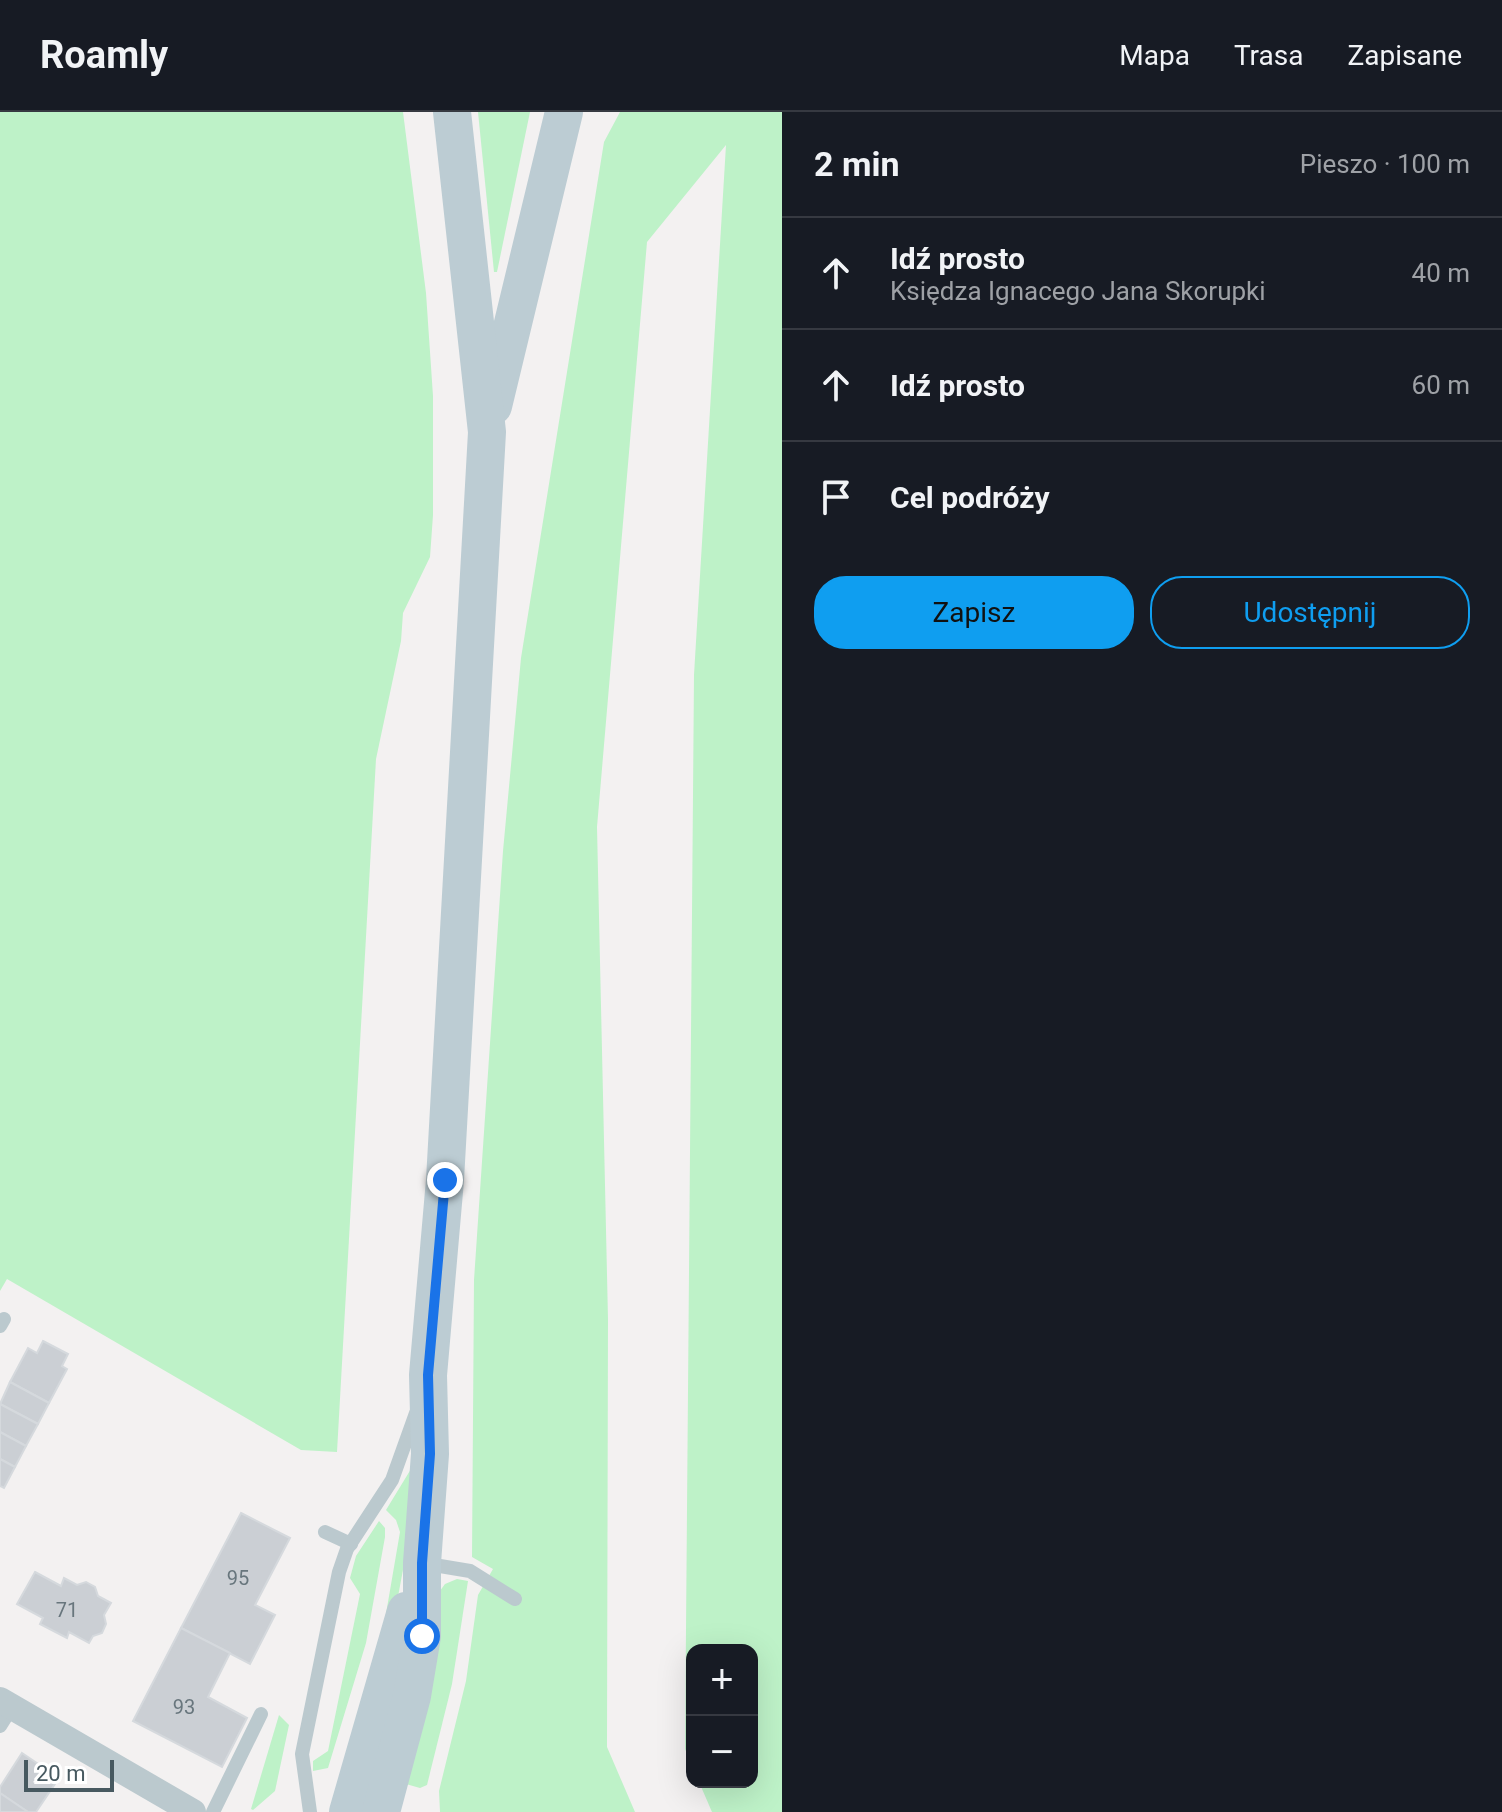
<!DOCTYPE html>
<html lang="pl">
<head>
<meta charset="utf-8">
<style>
	body { margin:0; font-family:Roboto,sans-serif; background:#242831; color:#f1f3f6 }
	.controls { position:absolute; right:24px; bottom:24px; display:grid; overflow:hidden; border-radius:16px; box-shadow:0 8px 32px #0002 }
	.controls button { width:72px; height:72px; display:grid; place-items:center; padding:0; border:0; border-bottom:2px solid #363941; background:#171b24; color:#f1f3f6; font:40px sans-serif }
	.scale { position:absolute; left:24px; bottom:20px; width:90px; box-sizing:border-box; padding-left:8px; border:4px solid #475960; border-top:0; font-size:22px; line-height:28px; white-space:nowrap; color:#475960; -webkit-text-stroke:6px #fff; paint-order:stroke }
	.stop { position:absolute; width:24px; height:24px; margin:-18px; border:6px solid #1a73e8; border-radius:50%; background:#fff }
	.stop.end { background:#1a73e8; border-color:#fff; box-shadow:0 2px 8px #0008 }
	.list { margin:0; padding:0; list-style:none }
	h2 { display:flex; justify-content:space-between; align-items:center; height:104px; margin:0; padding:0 32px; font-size:34px }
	h2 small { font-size:26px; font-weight:400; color:#9ea1a6 }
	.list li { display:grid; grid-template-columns:52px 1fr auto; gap:24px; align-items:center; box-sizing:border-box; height:112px; padding:0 32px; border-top:2px solid #363941 }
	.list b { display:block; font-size:30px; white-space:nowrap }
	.list p { margin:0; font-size:26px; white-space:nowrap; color:#9ea1a6 }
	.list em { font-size:26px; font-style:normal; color:#9ea1a6 }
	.actions { display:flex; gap:16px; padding:24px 32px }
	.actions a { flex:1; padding:18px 0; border:2px solid #0f9ef0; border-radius:32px; text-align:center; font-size:28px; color:#0f9ef0 }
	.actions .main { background:#0f9ef0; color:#111 }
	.icon { flex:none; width:44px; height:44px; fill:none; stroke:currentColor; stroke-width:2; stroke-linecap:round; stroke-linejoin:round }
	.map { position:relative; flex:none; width:782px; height:1700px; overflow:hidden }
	header { display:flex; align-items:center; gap:48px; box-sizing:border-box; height:112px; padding:0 40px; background:#171b24; border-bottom:2px solid #363941 }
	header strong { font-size:38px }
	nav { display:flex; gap:44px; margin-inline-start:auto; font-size:28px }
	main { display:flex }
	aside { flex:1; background:#171b24 }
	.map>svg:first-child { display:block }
	.green { fill:#bef2c8 }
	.building { fill:#cbcfd4; stroke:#d5d9dd; stroke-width:2 }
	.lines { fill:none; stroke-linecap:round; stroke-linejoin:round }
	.lane { stroke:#bbc9ce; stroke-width:14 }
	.street { stroke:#bbc9ce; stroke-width:26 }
	.secondary { stroke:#bcccd3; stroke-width:38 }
	.route { stroke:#1a73e8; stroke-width:10 }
	.labels { text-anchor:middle; stroke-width:6; stroke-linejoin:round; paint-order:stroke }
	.number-label { font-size:20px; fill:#68767d }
</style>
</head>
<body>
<header>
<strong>Roamly</strong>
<nav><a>Mapa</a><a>Trasa</a><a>Zapisane</a></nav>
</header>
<main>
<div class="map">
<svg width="782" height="1700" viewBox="0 0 782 1700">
	<rect width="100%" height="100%" fill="#f3f1f1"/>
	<g class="green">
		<polygon points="0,0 403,0 426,181 433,284 433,403 430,445 403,501 401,529 376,647 337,1340 301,1338 7,1167 0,1179"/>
		<polygon points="478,0 530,0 497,160 494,160"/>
		<polygon points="620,0 782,0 782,1700 712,1700 699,1670 752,1670 752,1538 692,1538 692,1653 685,1637 694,563 726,33 647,130 597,715 608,1207 607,1635 635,1700 440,1700 439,1679 466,1569 478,1483 493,1457 472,1445 474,1168 503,739 521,546 604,30"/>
		<polygon points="411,1357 405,1447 391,1522 382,1525 400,1420 396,1408 386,1398"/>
		<polygon points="379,1409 385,1416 385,1425 366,1531 328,1656 313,1659 313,1649 328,1639 360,1482 350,1466 356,1444"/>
		<polygon points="457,1467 468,1469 452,1572 427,1673 420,1676 399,1670 437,1483 445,1472"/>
		<polygon points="279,1603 289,1613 275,1679 253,1698 251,1697"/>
	</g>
	<g class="building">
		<polygon points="43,1229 68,1242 62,1254 67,1257 49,1291 10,1270 28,1236 37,1241"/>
		<polygon points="10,1270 49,1291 38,1312 0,1292"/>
		<polygon points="0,1292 38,1312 26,1334 0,1320"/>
		<polygon points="0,1320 26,1334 15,1355 0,1347"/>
		<polygon points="0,1347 15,1355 4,1376 0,1374"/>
		<polygon points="241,1401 290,1426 255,1493 275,1503 250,1552 181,1516"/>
		<polygon points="35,1460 61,1474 64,1466 77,1473 86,1470 95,1475 98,1484 111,1491 104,1503 106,1512 102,1521 93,1524 89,1531 69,1520 67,1526 40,1512 43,1506 17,1492"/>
		<polygon points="181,1516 230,1541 208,1585 247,1606 222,1655 133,1609"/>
		<polygon points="22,1641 59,1666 36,1700 28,1700 0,1681 0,1675"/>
		<polygon points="0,1681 28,1700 0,1700"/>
	</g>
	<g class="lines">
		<g class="lane">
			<polyline points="0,1214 4,1207"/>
			<polyline points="325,1420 351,1432"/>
			<polyline points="422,1451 470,1459 515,1487"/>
			<polyline points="0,1614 12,1595"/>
			<polyline points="213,1700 261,1602"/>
			<polyline points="310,1700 302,1642 339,1460 347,1437 392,1368 416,1301"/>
		</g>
		<polyline class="street" points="0,1588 193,1700"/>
		<g class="secondary">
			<polyline points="493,294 564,0"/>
			<polyline points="348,1700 406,1499"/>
			<polyline points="381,1700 412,1584 422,1524 422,1451 430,1342 428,1263 445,1068 487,320 452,0"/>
		</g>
	</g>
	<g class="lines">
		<polyline class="route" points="422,1524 422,1451 430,1342 428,1263 445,1068"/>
	</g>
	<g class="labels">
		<g class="number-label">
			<text x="238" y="1473">95</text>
			<text x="67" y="1505">71</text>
			<text x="184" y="1602">93</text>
		</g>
	</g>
</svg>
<div class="controls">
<button>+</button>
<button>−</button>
</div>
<div class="scale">20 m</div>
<div class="stop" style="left:422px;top:1524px"></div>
<div class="stop end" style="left:445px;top:1068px"></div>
</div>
<aside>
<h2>2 min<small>Pieszo · 100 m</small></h2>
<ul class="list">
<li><svg class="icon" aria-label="ahead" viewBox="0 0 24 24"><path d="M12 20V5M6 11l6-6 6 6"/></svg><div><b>Idź prosto</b><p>Księdza Ignacego Jana Skorupki</p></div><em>40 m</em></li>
<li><svg class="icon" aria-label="ahead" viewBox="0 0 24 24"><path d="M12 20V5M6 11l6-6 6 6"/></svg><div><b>Idź prosto</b></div><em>60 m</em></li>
<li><svg class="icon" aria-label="arrive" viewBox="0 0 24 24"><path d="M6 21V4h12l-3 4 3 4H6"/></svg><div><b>Cel podróży</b></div></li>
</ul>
<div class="actions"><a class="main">Zapisz</a><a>Udostępnij</a></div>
</aside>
</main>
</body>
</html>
